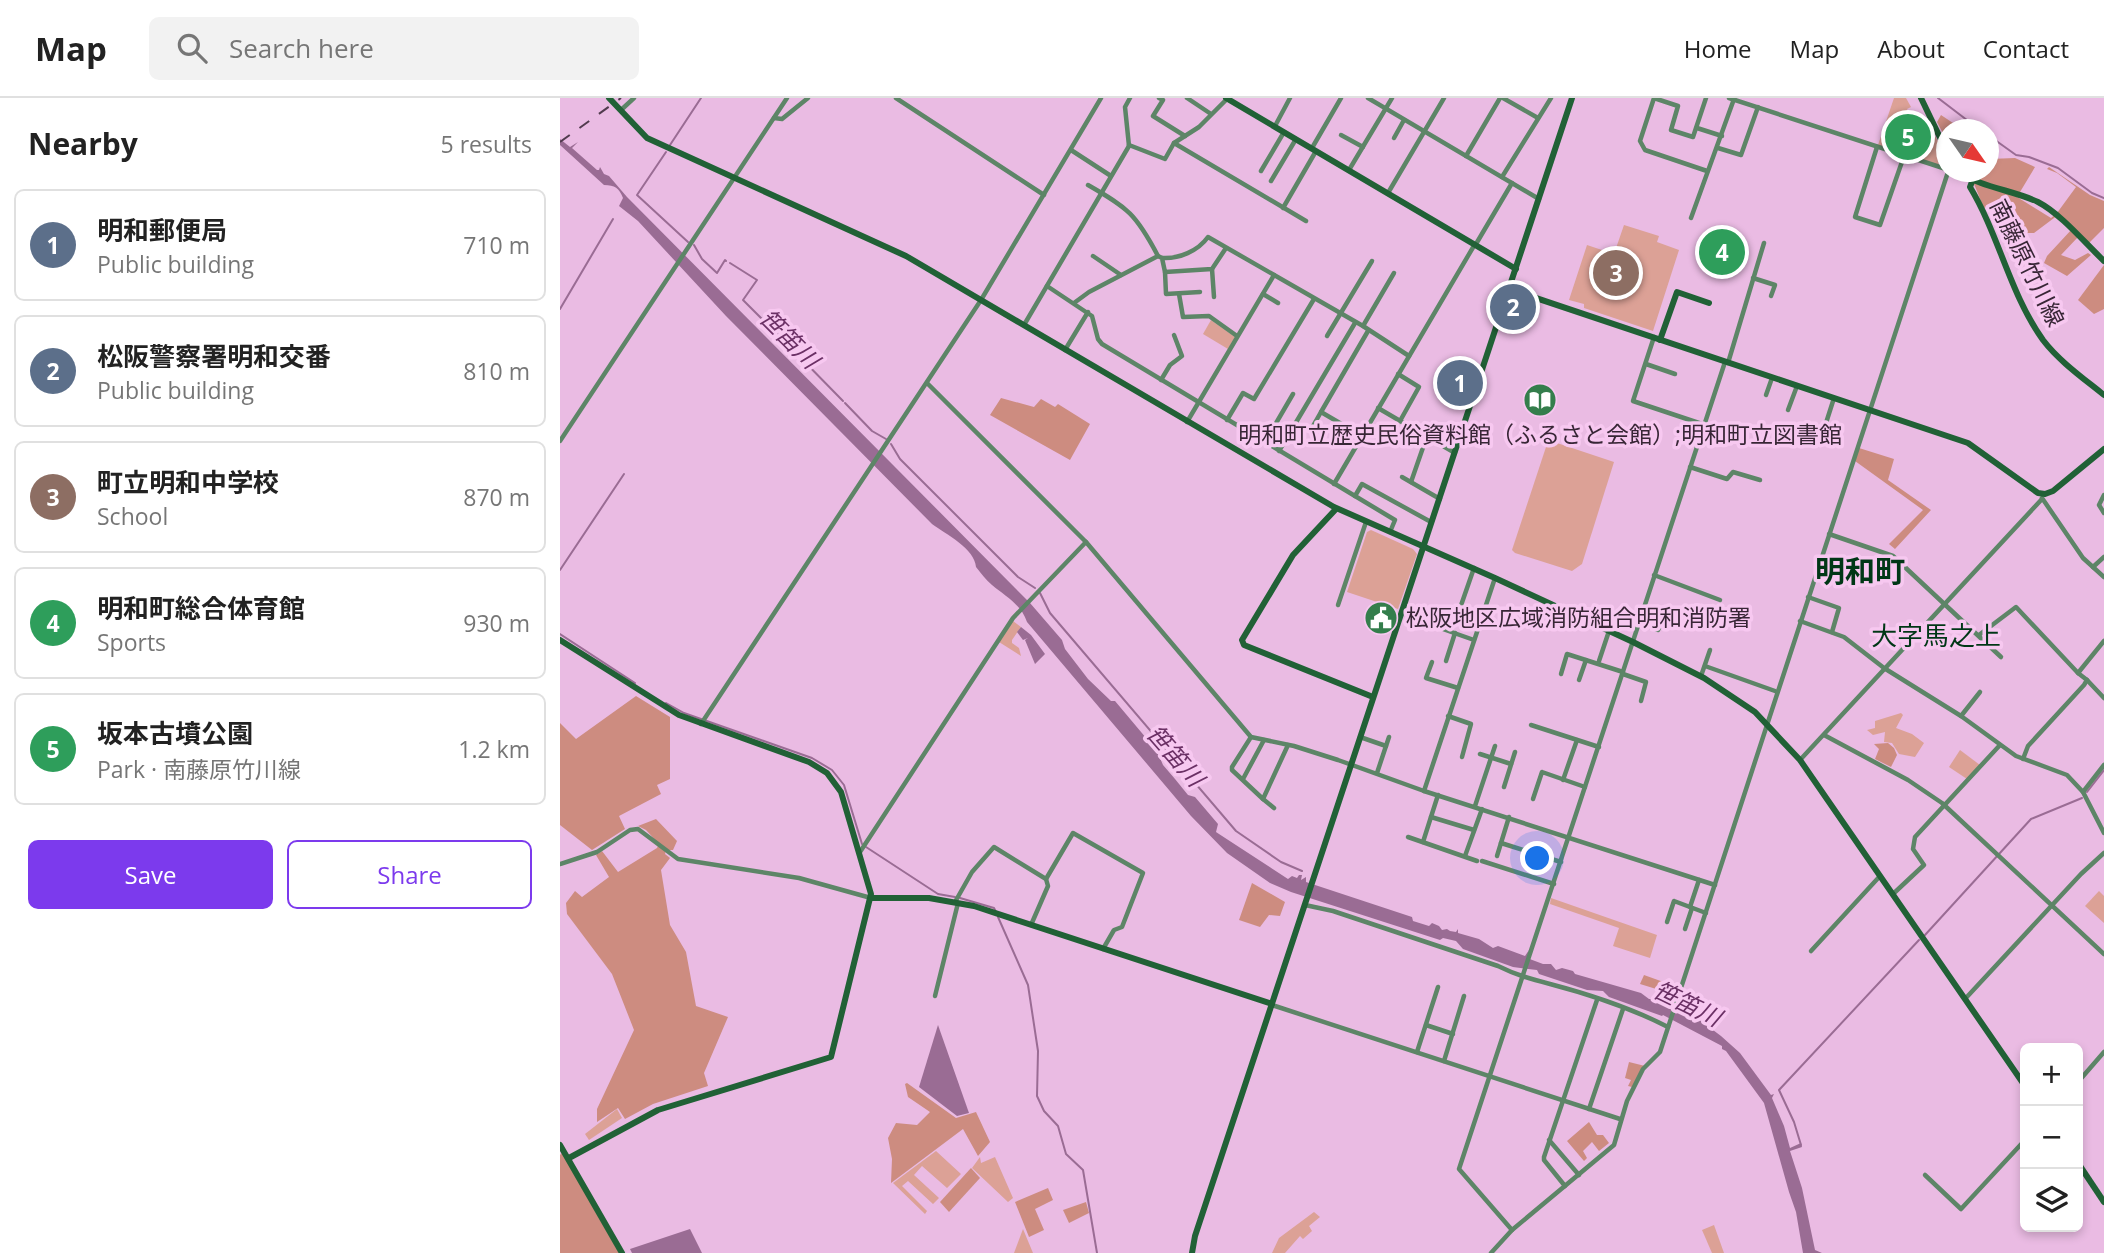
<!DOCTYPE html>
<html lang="en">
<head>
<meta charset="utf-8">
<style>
	body { margin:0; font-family:"Open Sans","Noto Sans JP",sans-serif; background:#f2f2f2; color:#222 }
	.controls { position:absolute; right:21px; bottom:21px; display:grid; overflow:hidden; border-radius:10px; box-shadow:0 4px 10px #0003 }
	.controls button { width:63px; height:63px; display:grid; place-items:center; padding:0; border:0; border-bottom:2px solid #e0e0e0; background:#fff; color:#222; font:35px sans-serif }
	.compass { position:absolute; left:1376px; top:21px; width:63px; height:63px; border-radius:50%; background:#fff; box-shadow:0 4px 10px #0003; rotate:124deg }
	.you { position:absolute; left:978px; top:761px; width:24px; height:24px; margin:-18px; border:5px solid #fff; border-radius:50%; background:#1a73e8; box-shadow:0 0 0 10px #1a73e833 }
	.badge { display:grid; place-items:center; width:46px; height:46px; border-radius:50%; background:#7c3aed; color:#fff; font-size:23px; font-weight:700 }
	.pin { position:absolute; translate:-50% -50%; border:4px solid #fff; box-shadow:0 2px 7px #0006 }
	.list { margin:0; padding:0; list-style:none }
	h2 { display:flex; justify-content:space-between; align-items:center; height:91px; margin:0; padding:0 28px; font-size:30px }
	h2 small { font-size:23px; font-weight:400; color:#767676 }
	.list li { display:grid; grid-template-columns:46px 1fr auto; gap:21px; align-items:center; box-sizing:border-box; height:112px; margin:0 14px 14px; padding:0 14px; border:2px solid #e0e0e0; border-radius:10px }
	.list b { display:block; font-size:26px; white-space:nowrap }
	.list p { margin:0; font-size:23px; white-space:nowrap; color:#767676 }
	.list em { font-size:23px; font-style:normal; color:#767676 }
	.actions { display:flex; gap:14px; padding:21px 28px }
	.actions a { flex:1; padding:16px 0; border:2px solid #7c3aed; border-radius:10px; text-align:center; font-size:24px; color:#7c3aed }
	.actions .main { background:#7c3aed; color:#fff }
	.icon { flex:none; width:38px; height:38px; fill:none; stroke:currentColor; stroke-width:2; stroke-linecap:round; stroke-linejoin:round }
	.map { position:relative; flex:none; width:1544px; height:1155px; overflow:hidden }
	header { display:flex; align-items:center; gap:42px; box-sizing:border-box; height:98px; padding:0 35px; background:#fff; border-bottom:2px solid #e0e0e0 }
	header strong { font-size:33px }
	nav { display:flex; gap:38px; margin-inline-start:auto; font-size:24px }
	.search { width:490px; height:63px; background:#f2f2f2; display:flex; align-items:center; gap:18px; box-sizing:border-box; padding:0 24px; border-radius:10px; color:#767676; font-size:26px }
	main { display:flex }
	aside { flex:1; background:#fff }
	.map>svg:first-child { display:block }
	.green { fill:#dca196 }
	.forest { fill:#cd8c80 }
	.water { fill:#9a6c94 }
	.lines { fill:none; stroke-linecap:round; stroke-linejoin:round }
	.stream { stroke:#9a6c94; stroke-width:2 }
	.street { stroke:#5d8567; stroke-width:4.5 }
	.secondary { stroke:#216136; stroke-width:6 }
	.rail { stroke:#513b4e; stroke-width:2; stroke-dasharray:12 12; stroke-linecap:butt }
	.labels { text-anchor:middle; stroke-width:7; stroke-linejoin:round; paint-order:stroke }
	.street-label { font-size:23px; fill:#382636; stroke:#f7c8f0 }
	.poi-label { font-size:23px; fill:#382636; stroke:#f7c8f0 }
	.water-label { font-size:24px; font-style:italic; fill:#6b3065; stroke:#f7c8f0 }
	.quarter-label { font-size:26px; fill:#003716; stroke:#f7c8f0 }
	.district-label { font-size:30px; font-weight:bold; fill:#003716; stroke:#f7c8f0 }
</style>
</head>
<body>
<header>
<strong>Map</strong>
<div class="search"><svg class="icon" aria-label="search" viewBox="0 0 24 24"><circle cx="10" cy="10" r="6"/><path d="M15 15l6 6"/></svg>Search here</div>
<nav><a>Home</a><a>Map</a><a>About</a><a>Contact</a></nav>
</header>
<main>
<aside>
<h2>Nearby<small>5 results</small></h2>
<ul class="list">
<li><span class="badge" style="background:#5c6f8a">1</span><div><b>明和郵便局</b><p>Public building</p></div><em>710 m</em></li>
<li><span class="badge" style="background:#5c6f8a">2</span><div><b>松阪警察署明和交番</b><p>Public building</p></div><em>810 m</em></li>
<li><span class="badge" style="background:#8d6e63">3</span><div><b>町立明和中学校</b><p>School</p></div><em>870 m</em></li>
<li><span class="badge" style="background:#2e9e5b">4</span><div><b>明和町総合体育館</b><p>Sports</p></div><em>930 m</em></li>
<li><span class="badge" style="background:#2e9e5b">5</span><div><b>坂本古墳公園</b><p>Park · 南藤原竹川線</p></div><em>1.2 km</em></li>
</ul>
<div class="actions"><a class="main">Save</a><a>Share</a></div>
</aside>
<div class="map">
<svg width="1544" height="1155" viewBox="0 0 1544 1155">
	<rect width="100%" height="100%" fill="#eabbe3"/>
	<g class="green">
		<polygon points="1334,0 1346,0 1351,9 1347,11 1357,31 1368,25 1383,53 1378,67 1318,47"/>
		<polygon points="1064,127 1099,138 1097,144 1119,152 1093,233 1024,210 1024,206 1009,202 1027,147 1054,156"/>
		<polygon points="651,222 675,239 668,251 643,236"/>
		<polygon points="991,343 1054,364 1022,466 1012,473 955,455 952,452 987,346"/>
		<polygon points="811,432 853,451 857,456 838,511 787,494 807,434"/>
		<polygon points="453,523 461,529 452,542 452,545 459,550 461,558 439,544"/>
		<polygon points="1341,615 1343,617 1336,630 1352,636 1364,645 1355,659 1339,656 1332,645 1324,644 1325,634 1313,637 1307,632 1315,630 1315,623"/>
		<polygon points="1400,652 1420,667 1407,681 1389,669"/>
		<polygon points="1539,793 1544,798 1544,825 1525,808"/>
		<polygon points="991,800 1097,837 1090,860 1053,848 1059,830 990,806"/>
		<polygon points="57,1011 62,1020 29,1042 25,1036"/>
		<polygon points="376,1053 401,1076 387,1090 362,1068 354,1077 379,1100 373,1106 348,1083 342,1088 367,1113 365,1116 333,1085"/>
		<polygon points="420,1059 421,1065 435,1059 453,1100 448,1104 412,1070"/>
		<polygon points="754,1114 760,1119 749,1128 752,1133 743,1141 740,1138 725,1155 712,1155 719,1140"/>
		<polygon points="1154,1127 1164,1155 1152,1155 1142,1132"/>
		<polygon points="463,1131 473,1155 454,1155"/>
	</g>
	<g class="forest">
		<polygon points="1381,17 1402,31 1386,32 1386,41 1377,24"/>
		<path d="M 1455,60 L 1475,69 L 1457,99 L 1491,120 L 1497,115 L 1516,89 L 1497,75 L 1487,71 L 1489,69 L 1530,97 L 1544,103 L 1544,130 L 1528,146 L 1519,138 L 1501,157 L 1515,162 L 1528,155 L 1531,157 L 1507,178 L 1484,165 L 1487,158 L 1512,131 L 1498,117 L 1474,135 L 1457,135 L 1435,105 L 1424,110 C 1419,100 1414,81 1406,74 L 1428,74 L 1429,61 Z"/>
		<polygon points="1544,167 1544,211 1534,216 1518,202"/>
		<polygon points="441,300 474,309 481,301 495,309 498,306 530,326 510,362 430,317"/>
		<polygon points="1299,350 1334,361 1328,382 1371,412 1335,451 1329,446 1363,412 1295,363"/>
		<polygon points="76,598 110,619 110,681 97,687 101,696 59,718 65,731 32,752 0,727 0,625 16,641"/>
		<polygon points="1328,645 1334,650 1337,657 1331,669 1315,661 1319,651 1314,646"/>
		<polygon points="96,721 117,743 113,752 106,752 105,756 110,760 101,772 110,827 126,854 136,908 168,919 144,975 148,988 93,1006 65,1021 58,1010 37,1024 37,1011 74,932 52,876 7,816 6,805 15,793 22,799 49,779 36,757 42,753 58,774 97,750 99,746 86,732 78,728"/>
		<polygon points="692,785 725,804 720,818 709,817 700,829 679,822"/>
		<polygon points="1084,877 1109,886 1106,894 1080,886"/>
		<polygon points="1069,964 1085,968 1072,989 1068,988 1071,982 1065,980"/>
		<polygon points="347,985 396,1020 416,1014 430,1044 418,1058 403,1031 331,1085 332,1061 328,1040 336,1025 357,1027 370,1014 348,999 345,986"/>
		<polygon points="1029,1024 1037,1037 1043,1037 1049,1045 1039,1053 1032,1044 1023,1053 1027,1060 1024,1063 1007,1043"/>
		<polygon points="2,1055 59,1155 0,1155 0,1057"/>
		<polygon points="411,1070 420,1080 389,1114 380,1104"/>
		<polygon points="488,1090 493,1102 475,1111 484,1132 469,1139 455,1104"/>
		<polygon points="526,1104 529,1115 509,1125 503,1112"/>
	</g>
	<g class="water">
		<path d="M 0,41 L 10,49 L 18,44 L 12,50 L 37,72 L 39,72 L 40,69 L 44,76 L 49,78 L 67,99 L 470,505 L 502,542 L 505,551 L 528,581 L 551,603 L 555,603 L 597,653 L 603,667 L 615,681 L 628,697 L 635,699 L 658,726 L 656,734 L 659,736 L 728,781 L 732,778 L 737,780 L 739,777 L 742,777 L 741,782 L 746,779 L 746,784 L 852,819 L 853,823 L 869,828 L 872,825 L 879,828 L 882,832 L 887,831 L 890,833 L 896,834 L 898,831 L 898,835 L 919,841 L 933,850 L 938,848 L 965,858 L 969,852 L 967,860 L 983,866 L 991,866 L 996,872 L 1002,870 L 1013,873 L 1015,876 L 1081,895 L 1089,901 L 1094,901 L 1137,920 L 1161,938 L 1180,955 L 1211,997 L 1214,996 L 1212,1000 L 1224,1028 L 1230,1050 L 1241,1045 L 1242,1049 L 1230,1053 L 1242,1090 L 1255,1152 L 1262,1155 L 1243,1155 L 1236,1114 L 1229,1094 L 1204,1005 L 1166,953 L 1162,951 L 1162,948 L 1103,917 L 1102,918 L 1049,899 L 1043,893 L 1027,892 L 979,876 L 977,872 L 953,869 L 903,851 L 896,843 L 883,840 L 880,842 L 731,794 L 710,785 L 667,755 L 631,718 L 467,524 C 461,506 445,498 432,487 C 426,482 421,475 416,469 C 415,451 386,436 372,426 L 166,218 L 78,123 L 59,108 L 63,100 C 59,90 55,87 44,87 L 0,47 Z"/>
		<polygon points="461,529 471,537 485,556 475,566 465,542 468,540 463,542 457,534"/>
		<polygon points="378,927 409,1015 397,1018 359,989"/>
		<polygon points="130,1131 142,1155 72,1155 70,1151"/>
	</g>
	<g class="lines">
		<g class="stream">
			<polyline points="1378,0 1420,32"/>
			<polyline points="1428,37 1456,57 1469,59 1498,70 1532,95 1544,100"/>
			<polyline points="110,47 141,0"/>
			<polyline points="106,54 77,97 128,144"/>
			<polyline points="134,147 142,161 157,175 165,162 166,163"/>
			<polyline points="170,165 197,182 183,202 233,252"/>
			<polyline points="0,211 53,121"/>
			<polyline points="236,255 283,303"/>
			<polyline points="285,305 312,333 326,341"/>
			<polyline points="331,346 340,361 458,479 475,490"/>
			<polyline points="0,472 64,376"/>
			<polyline points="480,495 490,515 676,733 721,764 742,773"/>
			<polyline points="0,536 75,585"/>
			<polyline points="106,605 124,615 252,660 272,672 284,687 302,746"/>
			<polyline points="1527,694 1544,672"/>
			<polyline points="306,749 378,796 395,799"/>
			<polyline points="400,800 434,810 436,814"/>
			<polyline points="438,819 468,887 478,953 477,998 484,1013 498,1028 506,1056 523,1072 537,1155"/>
			<polyline points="1365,837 1471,721 1522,700"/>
			<polyline points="1241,1047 1234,1024 1219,992 1359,842"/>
		</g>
		<g class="street">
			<polyline points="336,0 484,97"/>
			<polyline points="599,0 603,2 593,18 625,38"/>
			<polyline points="627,0 651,16"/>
			<polyline points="808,0 979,101"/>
			<polyline points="943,0 978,20"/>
			<polyline points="1146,0 1133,39 1111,32 1118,8 1094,0 1080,43 1085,52 1147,73"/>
			<polyline points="1169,0 1386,71"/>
			<polyline points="61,12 74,0"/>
			<polyline points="214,20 222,21 248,0"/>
			<polyline points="715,28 730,0"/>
			<polyline points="1137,30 1162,38"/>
			<polyline points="781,37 803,49"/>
			<polyline points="834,40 844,22"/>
			<polyline points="614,45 746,123"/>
			<polyline points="569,47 605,61 614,45 639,29 667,1"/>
			<polyline points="1317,49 1295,119 1320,127 1344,58"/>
			<polyline points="752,50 781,0"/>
			<polyline points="1158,50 1181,57 1198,9"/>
			<polyline points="511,52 551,78"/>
			<polyline points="906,58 940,0"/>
			<polyline points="789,72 832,0"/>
			<polyline points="701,73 724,34"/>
			<polyline points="942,79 991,0"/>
			<polyline points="711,83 736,41"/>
			<path d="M 528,87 C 568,110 576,116 598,158 L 602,160 L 605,174 L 652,171 L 666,150"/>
			<polyline points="828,95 884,0"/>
			<polyline points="723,110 756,53"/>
			<polyline points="1131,120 1174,1"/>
			<polyline points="916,146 952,85"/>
			<polyline points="533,158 561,177"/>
			<path d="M 602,160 C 619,161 638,153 648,139 L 803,228 L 849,258"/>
			<polyline points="652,171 654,199"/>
			<polyline points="605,174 606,196 640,194"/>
			<polyline points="1193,180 1215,187 1211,198"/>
			<polyline points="487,188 532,218 538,241 542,246 795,398 802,386 871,424"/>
			<polyline points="619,196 623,219 649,218 677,238"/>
			<polyline points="703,196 718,205"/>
			<polyline points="514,205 529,194 598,158"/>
			<polyline points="464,227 569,48 565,9 570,0"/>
			<polyline points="803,228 834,175"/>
			<polyline points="767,238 812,163"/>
			<polyline points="1094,239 1073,303 1145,327"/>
			<polyline points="505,252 528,214"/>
			<polyline points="1168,265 1204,145"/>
			<polyline points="1086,266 1115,276"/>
			<polyline points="838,276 859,289 840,323"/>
			<polyline points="601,282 610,267 622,258 614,237"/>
			<polyline points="367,285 526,444 691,639 734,648 778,662 864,693 1155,787"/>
			<polyline points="1206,297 1212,280"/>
			<polyline points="818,310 895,355"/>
			<polyline points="1228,312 1237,288"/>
			<polyline points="667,322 683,295 694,301 754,201"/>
			<polyline points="627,324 714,177"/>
			<polyline points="1266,325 1274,300"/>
			<polyline points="753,328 761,314"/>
			<polyline points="802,338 761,314 808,233"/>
			<polyline points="0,343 227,0"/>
			<polyline points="705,344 733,296"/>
			<polyline points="719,353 795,225"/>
			<polyline points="1130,369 1167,381 1173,374 1200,382"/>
			<polyline points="842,379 880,401"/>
			<polyline points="851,384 867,338"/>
			<polyline points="774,386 915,146"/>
			<polyline points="1544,397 1539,407 1544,415"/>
			<polyline points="795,398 835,422 830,434"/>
			<polyline points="1482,400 1523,460 1544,479"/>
			<polyline points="1269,436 1333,458 1441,559"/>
			<polyline points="1533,469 1544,459"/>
			<polyline points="1094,477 1160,502"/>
			<polyline points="1248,499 1279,510 1272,534"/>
			<polyline points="778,507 806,424"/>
			<polyline points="898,516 914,470"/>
			<polyline points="1240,523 1284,539 1324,570 1401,618 1456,658 1507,677 1523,694 1544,735"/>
			<polyline points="1079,525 1098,532 1102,524"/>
			<polyline points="880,530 914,542"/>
			<polyline points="1419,537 1456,509 1518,575"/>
			<polyline points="886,563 895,535"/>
			<polyline points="1039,563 1049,533"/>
			<polyline points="872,564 866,580 898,590"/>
			<polyline points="1145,568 1215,593"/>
			<polyline points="1001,576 1007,556 1063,574"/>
			<polyline points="1063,576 1086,584 1081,603"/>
			<polyline points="1141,578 1150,552"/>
			<polyline points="1019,582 1026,562"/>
			<polyline points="1527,582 1544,600"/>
			<polyline points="888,618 911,626 902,659"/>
			<polyline points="1401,618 1420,594"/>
			<polyline points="141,626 421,202 541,0"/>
			<polyline points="971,627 1039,649"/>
			<polyline points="1264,637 1348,682 1382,705 1544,856"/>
			<polyline points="691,639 672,669 672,672 703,701 728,647"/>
			<polyline points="800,639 826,648"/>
			<polyline points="920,656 951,666"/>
			<polyline points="1463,661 1468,648 1524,587 1527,582 1518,575 1544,543"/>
			<polyline points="1240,662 1482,401"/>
			<polyline points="817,675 829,639"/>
			<polyline points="683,681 704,642"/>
			<polyline points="1003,682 1017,642"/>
			<polyline points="944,689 955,654"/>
			<polyline points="864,693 935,480"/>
			<polyline points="1523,694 1544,667"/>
			<polyline points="703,701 714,710"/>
			<polyline points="973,701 982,674 1025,689"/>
			<polyline points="915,708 935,648"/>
			<polyline points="871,719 914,732"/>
			<polyline points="848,739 917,763"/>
			<polyline points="863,744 878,697"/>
			<polyline points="941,745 1001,764"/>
			<polyline points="300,754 453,520 526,444"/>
			<polyline points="905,758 922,711"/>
			<polyline points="937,758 949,719"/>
			<polyline points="922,763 994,786"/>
			<polyline points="0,766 37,754 70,732 78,731 118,761 239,780 311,800"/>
			<polyline points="486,781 513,735 583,775 562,829 554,832 543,851"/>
			<polyline points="1333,796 1364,767 1353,751 1355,739 1440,647"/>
			<polyline points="395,804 412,774 434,749 486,781 488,788 471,827"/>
			<path d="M 745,807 L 773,813 L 938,868 C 956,877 971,881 990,886 C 1028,896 1073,911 1108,929"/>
			<polyline points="1130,809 1139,782"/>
			<polyline points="1107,824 1114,803 1146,815"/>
			<polyline points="1125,831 1132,810"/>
			<polyline points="1251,853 1320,778"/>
			<polyline points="375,898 398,805"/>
			<polyline points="1405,901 1521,776 1544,755"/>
			<polyline points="712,907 1060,1021"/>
			<polyline points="866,927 893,936"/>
			<polyline points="857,954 878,889"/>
			<polyline points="884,963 904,898"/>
			<polyline points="1518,984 1544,954"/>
			<polyline points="1518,1009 1519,1009"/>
			<polyline points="1029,1011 1063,911"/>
			<polyline points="989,1042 1019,1077"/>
			<polyline points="1365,1077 1401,1111 1465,1042"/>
			<polyline points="1005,1088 984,1062 984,1059 1037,902"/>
			<polyline points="952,1132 899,1071 1165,264"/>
			<polyline points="931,1155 952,1132 1054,1047 1067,1003 1083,971 1100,954 1388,74"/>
		</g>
		<g class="secondary">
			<polyline points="49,0 87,40 346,158 774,409 935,480 1073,544 1144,580 1195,614 1240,662 1465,988"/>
			<polyline points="666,0 956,171"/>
			<polyline points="1361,0 1386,52"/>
			<path d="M 1401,74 C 1416,88 1456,93 1478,104 C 1501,116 1525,145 1544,163"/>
			<path d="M 1413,81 L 1410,89 C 1439,137 1450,196 1483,242 C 1499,263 1523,280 1544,297"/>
			<polyline points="949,191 1408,345 1478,395 1485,396 1493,393 1544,351"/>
			<polyline points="1100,242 1117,194 1149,205"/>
			<polyline points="776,411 733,457 682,542 684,547 813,599"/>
			<polyline points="0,542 119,617 249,664 267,675 281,694 311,796 271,959 98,1012 9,1060"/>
			<polyline points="311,800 369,800 414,808 712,906"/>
			<polyline points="0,1047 62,1155"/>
			<polyline points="1518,1065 1544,1104"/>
			<polyline points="632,1155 635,1138 1012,0"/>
		</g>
		<polyline class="rail" points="0,44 61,0"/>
	</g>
	<defs>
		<symbol id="library-disc" viewBox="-11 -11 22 22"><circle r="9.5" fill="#347e4c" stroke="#f7c8f0"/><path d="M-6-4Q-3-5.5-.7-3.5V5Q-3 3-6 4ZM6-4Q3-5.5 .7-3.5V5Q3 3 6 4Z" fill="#fff"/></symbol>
		<symbol id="civic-disc" viewBox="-11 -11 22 22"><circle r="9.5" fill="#347e4c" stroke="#f7c8f0"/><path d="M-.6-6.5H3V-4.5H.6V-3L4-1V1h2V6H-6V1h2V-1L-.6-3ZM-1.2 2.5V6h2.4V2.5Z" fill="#fff"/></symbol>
	</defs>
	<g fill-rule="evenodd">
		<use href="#library-disc" x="961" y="283" width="38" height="38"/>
		<use href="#civic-disc" x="802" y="501" width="38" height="38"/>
	</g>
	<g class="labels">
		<g class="street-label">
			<text transform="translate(1467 165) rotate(64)" y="8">南藤原竹川線</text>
		</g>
		<g class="poi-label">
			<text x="980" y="345">明和町立歴史民俗資料館（ふるさと会館）;明和町立図書館</text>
			<text x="846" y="528" text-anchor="start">松阪地区広域消防組合明和消防署</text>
		</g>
		<g class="water-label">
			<text transform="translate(229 241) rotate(45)" y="8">笹笛川</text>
			<text transform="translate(615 658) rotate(49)" y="8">笹笛川</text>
			<text transform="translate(1127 906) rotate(26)" y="8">笹笛川</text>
		</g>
		<g class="quarter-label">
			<text x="1376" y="547">大字馬之上</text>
		</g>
		<g class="district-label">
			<text x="1300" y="484">明和町</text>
		</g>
	</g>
</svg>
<div class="controls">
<button>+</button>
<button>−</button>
<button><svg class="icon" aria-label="layers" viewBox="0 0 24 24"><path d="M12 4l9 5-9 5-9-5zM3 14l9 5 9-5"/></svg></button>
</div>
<svg class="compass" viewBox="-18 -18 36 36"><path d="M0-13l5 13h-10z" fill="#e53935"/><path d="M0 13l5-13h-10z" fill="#767676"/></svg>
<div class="you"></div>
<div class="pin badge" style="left:900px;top:285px;background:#5c6f8a">1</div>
<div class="pin badge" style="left:953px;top:209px;background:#5c6f8a">2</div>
<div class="pin badge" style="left:1056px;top:175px;background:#8d6e63">3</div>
<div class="pin badge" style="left:1162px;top:154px;background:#2e9e5b">4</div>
<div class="pin badge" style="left:1348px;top:39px;background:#2e9e5b">5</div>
</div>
</main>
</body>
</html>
